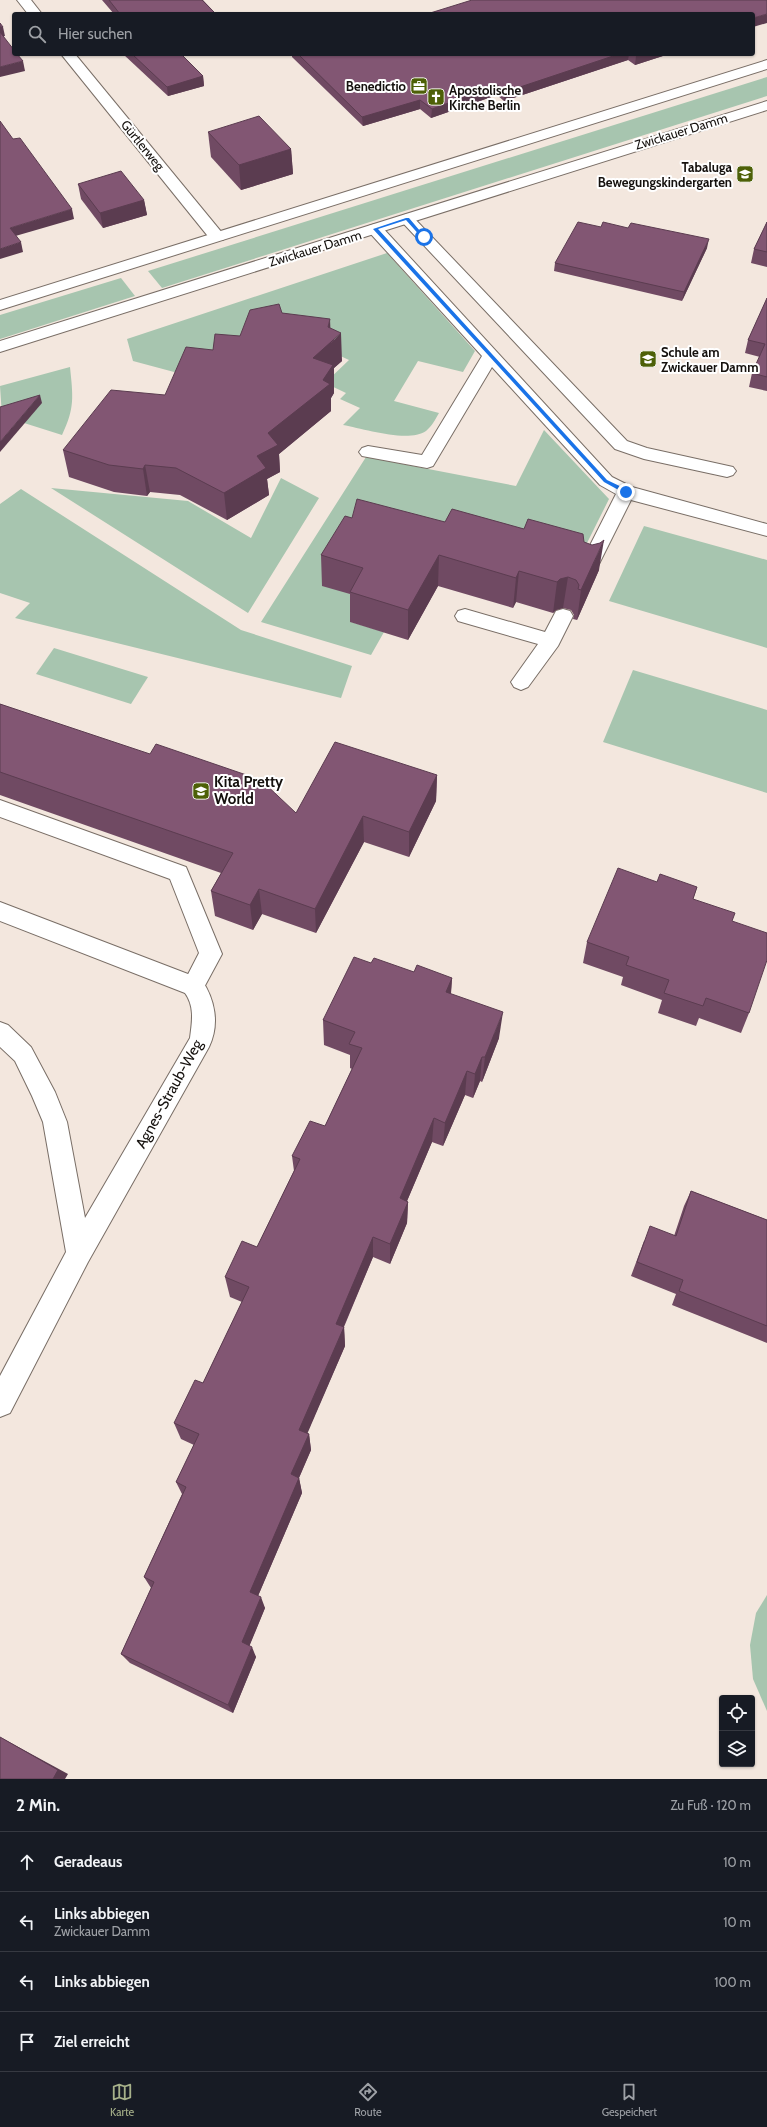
<!DOCTYPE html>
<html lang="de">
<head>
<meta charset="utf-8">
<style>
	body { margin:0; font-family:Cabin,sans-serif; background:#242831; color:#f1f3f6 }
	.controls { position:absolute; right:12px; bottom:12px; display:grid; overflow:hidden; border-radius:4px; box-shadow:0 1px 3px #0004 }
	.controls button { width:36px; height:36px; display:grid; place-items:center; padding:0; border:0; border-bottom:1px solid #363941; background:#171b24; color:#f1f3f6; font:20px sans-serif }
	.stop { position:absolute; width:12px; height:12px; margin:-9px; border:3px solid #1a73e8; border-radius:50%; background:#fff }
	.stop.end { background:#1a73e8; border-color:#fff; box-shadow:0 1px 4px #0008 }
	.list { margin:0; padding:0; list-style:none }
	h2 { display:flex; justify-content:space-between; align-items:center; height:52px; margin:0; padding:0 16px; font-size:17px }
	h2 small { font-size:13px; font-weight:400; color:#9ea1a6 }
	.list li { display:grid; grid-template-columns:26px 1fr auto; gap:12px; align-items:center; box-sizing:border-box; height:60px; padding:0 16px; border-top:1px solid #363941 }
	.list b { display:block; font-size:15px; white-space:nowrap }
	.list p { margin:0; font-size:13px; white-space:nowrap; color:#9ea1a6 }
	.list em { font-size:13px; font-style:normal; color:#9ea1a6 }
	.icon { flex:none; width:22px; height:22px; fill:none; stroke:currentColor; stroke-width:2; stroke-linecap:round; stroke-linejoin:round }
	.map { position:relative; flex:none; width:767px; height:1779px; overflow:hidden }
	.search { position:absolute; background:#171b24; box-shadow:0 1px 3px #0004; left:12px; right:12px; top:12px; height:44px; display:flex; align-items:center; gap:10px; box-sizing:border-box; padding:0 14px; border-radius:4px; color:#9ea1a6; font-size:15px }
	.sheet { height:292px; background:#171b24 }
	nav { display:flex; justify-content:space-around; align-items:center; box-sizing:border-box; height:56px; border-top:1px solid #363941; background:#171b24; font-size:11px; color:#9ea1a6 }
	nav a { display:grid; justify-items:center; gap:2px }
	nav .on { color:#a7b18a }
	.map>svg:first-child { display:block }
	.green { fill:#a7c5af }
	.lines { fill:none; stroke-linecap:round; stroke-linejoin:round }
	.lane-casing { stroke:#796e66; stroke-width:2 }
	.street-casing { stroke:#796e66; stroke-width:2 }
	.secondary-casing { stroke:#796e66; stroke-width:2 }
	.lane { fill:#fff; fill-rule:evenodd }
	.street { fill:#fff; fill-rule:evenodd }
	.secondary { fill:#fff; fill-rule:evenodd }
	.wall { fill:#704a63 }
	.shaded-wall { fill:#5b3c50 }
	.building { fill:#825673; stroke:#5b3c50 }
	.route { fill:#1a73e8 }
	.labels { text-anchor:middle; stroke-width:4; stroke-linejoin:round; paint-order:stroke }
	.far-poi-label { font-size:13px; font-weight:bold; fill:#15110e; stroke:#fff; text-anchor:end }
	.far-street-label { font-size:13px; fill:#15110e; stroke:#fff }
	.poi-label { font-size:15px; font-weight:bold; fill:#15110e; stroke:#fff; text-anchor:start }
	.street-label { font-size:15px; fill:#15110e; stroke:#fff }
</style>
</head>
<body>
<div class="map">
<svg width="767" height="1779" viewBox="0 0 767 1779">
	<rect width="100%" height="100%" fill="#f3e7de"/>
	<g class="green">
		<polygon points="767,77 767,96 162,288 148,271"/>
		<path d="M 387,253 L 475,351 L 463,372 L 418,361 L 394,401 L 439,413 C 435,420 432,426 426,431 C 408,443 365,429 343,425 L 360,408 L 340,399 L 346,393 L 325,383 L 349,360 L 334,353 L 189,376 L 133,361 L 127,339 Z"/>
		<polygon points="121,278 135,296 0,339 0,315"/>
		<path d="M 70,367 C 73,397 75,408 62,435 L 2,416 L 0,386 Z"/>
		<polygon points="544,430 609,499 576,565 525,550 363,598 351,622 384,632 371,655 261,622 366,457 516,486"/>
		<polygon points="281,478 319,498 248,613 51,488 188,501 251,538"/>
		<polygon points="21,489 241,630 352,666 341,698 15,618 30,603 0,593 0,504"/>
		<polygon points="644,526 767,560 767,648 609,601"/>
		<polygon points="54,648 148,677 131,704 36,674"/>
		<polygon points="633,670 767,710 767,793 603,742"/>
		<polygon points="767,1595 767,1711 753,1679 750,1645 756,1613"/>
	</g>
	<g class="lines">
		<defs>
			<g id="lane">
				<polygon points="407,214 412,216 627,441 647,448 733,467 736,471 733,475 727,477 644,459 615,449 402,222 399,219 402,216"/>
				<polygon points="375,224 381,226 612,477 632,487 767,524 767,536 631,500 595,572 588,574 581,572 579,567 616,494 600,485 492,367 433,466 427,468 362,456 359,452 362,448 368,446 422,455 482,356 369,232 367,229 369,226"/>
				<polygon points="465,609 545,632 556,611 563,609 570,611 573,616 558,646 528,687 521,690 514,687 511,682 538,644 458,621 455,616 458,611"/>
				<polygon points="0,800 186,867 222,954 201,993 193,996 185,993 182,986 199,953 170,879 0,817"/>
			</g>
			<g id="street">
				<polygon points="17,0 31,0 42,14 28,14"/>
				<polygon points="61,54 75,54 223,234 225,237 223,240 211,240"/>
				<path d="M 0,902 L 201,979 C 215,999 220,1024 209,1047 L 88,1262 L 10,1413 L 0,1417 L 0,1376 L 66,1252 L 43,1122 L 32,1096 L 15,1061 L 0,1047 L 0,1022 L 8,1025 L 31,1047 L 55,1092 L 67,1122 L 85,1218 L 190,1038 C 192,1022 195,1007 185,993 L 0,921 Z"/>
			</g>
			<g id="secondary">
				<polygon points="767,60 767,69 0,310 0,300"/>
				<polygon points="767,101 767,110 0,352 0,341"/>
			</g>
		</defs>
		<use href="#lane" class="lane-casing"/>
		<use href="#street" class="street-casing"/>
		<use href="#secondary" class="secondary-casing"/>
		<use href="#lane" class="lane"/>
		<use href="#street" class="street"/>
		<use href="#secondary" class="secondary"/>
	</g>
	<g class="wall">
		<polygon points="102,0 204,0 203,0 216,14 114,14"/>
		<polygon points="123,54 181,54 203,76 204,86 168,96"/>
		<polygon points="292,54 669,54 635,65 628,60 504,101 497,95 431,118 420,109 363,126 292,57"/>
		<polygon points="208,132 291,149 293,174 241,190 211,157"/>
		<polygon points="78,184 144,200 147,215 103,228 81,199"/>
		<polygon points="767,222 767,267 751,263 754,249"/>
		<polygon points="601,227 707,248 682,301 554,271 555,263"/>
		<polygon points="767,298 767,391 749,387 752,373 760,357 745,353 748,340"/>
		<polygon points="282,313 330,328 342,361 334,368 334,393 331,398 331,411 279,454 280,472 267,479 269,495 227,520 180,495 150,492 147,496 114,492 69,477 63,450 165,395 213,350 240,336"/>
		<polygon points="352,518 445,522 524,529 584,542 599,570 577,620 573,619 574,615 571,610 563,608 556,610 553,613 516,602 513,608 438,586 408,640 350,622 350,594 322,586 321,555"/>
		<polygon points="0,704 296,813 437,775 436,801 409,857 364,842 316,933 262,914 253,930 215,916 211,891 221,873 0,795"/>
		<polygon points="657,882 697,887 693,899 749,1013 741,1033 699,1018 696,1026 658,1013 662,1000 621,985 623,977 583,963 587,942"/>
		<polygon points="371,963 414,972 452,978 451,994 499,1038 482,1082 480,1081 473,1098 465,1095 443,1146 432,1142 407,1201 408,1202 407,1223 390,1264 373,1257 344,1327 345,1346 307,1433 309,1434 311,1450 299,1478 302,1493 258,1596 265,1608 249,1646 256,1657 233,1713 130,1663 121,1654 151,1588 144,1577 182,1494 176,1482 194,1445 181,1439 174,1423 203,1383 242,1302 230,1297 225,1277 257,1247 294,1171 292,1156 325,1126 352,1069 350,1068 350,1055 324,1045 323,1020"/>
		<polygon points="691,1191 767,1220 767,1343 672,1305 676,1294 631,1276 644,1241 674,1236 684,1206"/>
	</g>
	<g class="shaded-wall">
		<polygon points="767,14 767,23 753,27 753,18"/>
		<polygon points="0,27 3,27 5,36 0,37"/>
		<polygon points="619,54 629,54 628,60 504,101 505,92"/>
		<polygon points="642,54 669,54 635,65 636,56"/>
		<polygon points="23,61 25,71 0,77 0,67"/>
		<polygon points="203,76 204,86 168,96 167,87"/>
		<polygon points="498,85 497,95 431,118 432,109"/>
		<polygon points="420,100 420,109 363,126 362,117"/>
		<polygon points="291,149 293,174 241,190 239,165"/>
		<polygon points="144,200 147,215 103,228 100,213"/>
		<polygon points="72,209 74,219 12,237 10,228"/>
		<polygon points="709,239 707,248 682,301 684,292"/>
		<polygon points="21,242 23,252 0,259 0,249"/>
		<polygon points="330,319 331,343 341,333 342,361 334,368 334,393 331,398 331,411 279,454 280,472 267,479 269,495 227,520 224,493 257,456 268,433 313,358 328,327"/>
		<polygon points="40,395 42,403 0,452 0,442"/>
		<polygon points="145,465 150,492 147,496 143,469"/>
		<polygon points="604,540 599,570 577,620 581,590"/>
		<polygon points="439,555 438,586 408,640 408,610"/>
		<polygon points="519,571 516,602 513,608 516,578"/>
		<polygon points="568,577 563,608 556,610 553,613 557,582 560,579"/>
		<polygon points="437,775 436,801 409,857 409,832"/>
		<polygon points="363,816 364,842 316,933 315,909"/>
		<polygon points="259,889 262,914 253,930 250,905"/>
		<polygon points="452,978 450,1004 446,992"/>
		<polygon points="503,1012 499,1038 482,1082 485,1057"/>
		<polygon points="482,1057 480,1081 473,1098 475,1074"/>
		<polygon points="467,1071 465,1095 443,1146 445,1123"/>
		<polygon points="434,1118 432,1142 399,1220 400,1198"/>
		<polygon points="408,1202 407,1223 390,1264 390,1244"/>
		<polygon points="373,1237 373,1257 337,1342 336,1324"/>
		<polygon points="344,1327 345,1346 302,1446 299,1430"/>
		<polygon points="309,1434 311,1450 294,1489 291,1474"/>
		<polygon points="299,1478 302,1493 255,1603 250,1592"/>
		<polygon points="261,1597 265,1608 247,1652 242,1642"/>
		<polygon points="252,1647 256,1657 233,1713 228,1705"/>
		<polygon points="0,1737 68,1774 65,1779 53,1779"/>
	</g>
	<g class="building">
		<polygon points="109,0 202,0 216,14 120,14"/>
		<polygon points="472,0 767,0 767,14 753,18 753,14 427,14"/>
		<polygon points="0,23 3,27 0,27"/>
		<polygon points="0,32 14,50 14,54 17,54 23,61 0,67"/>
		<polygon points="132,54 181,54 203,76 167,87"/>
		<polygon points="298,54 619,54 505,92 498,85 432,109 420,100 362,117"/>
		<polygon points="634,54 642,54 636,56"/>
		<polygon points="259,116 291,149 239,165 208,132"/>
		<polygon points="0,121 13,139 20,138 72,209 10,228 21,242 0,249"/>
		<polygon points="121,171 144,200 100,213 78,184"/>
		<polygon points="578,222 601,227 603,222 628,228 631,223 709,239 684,292 555,263"/>
		<polygon points="767,222 767,252 754,249"/>
		<polygon points="767,298 767,377 752,373 765,344 748,340"/>
		<polygon points="279,304 282,313 330,319 328,327 341,333 313,358 333,365 323,380 330,384 268,433 278,445 257,456 266,468 224,493 176,468 145,465 143,469 109,465 63,450 111,390 165,395 186,347 213,350 215,334 240,336 250,310"/>
		<polygon points="40,395 0,442 0,407"/>
		<polygon points="357,499 445,522 452,509 524,529 528,519 583,534 584,542 592,545 600,543 604,540 581,590 578,589 579,585 576,580 568,577 560,579 557,582 519,571 516,578 439,555 408,610 350,592 363,568 321,555 345,516 352,518"/>
		<polygon points="0,704 150,754 156,744 261,780 296,813 335,742 437,775 409,832 363,816 315,909 259,889 250,905 211,891 233,853 0,772"/>
		<polygon points="618,868 657,882 660,874 697,887 693,899 735,913 732,921 767,933 767,960 749,1013 706,998 703,1006 664,993 669,980 626,965 629,957 587,942"/>
		<polygon points="354,957 371,963 374,958 414,972 417,965 452,978 446,992 503,1012 485,1057 482,1057 475,1074 467,1071 445,1123 434,1118 400,1198 408,1202 390,1244 373,1237 336,1324 344,1327 299,1430 309,1434 291,1474 299,1478 250,1592 261,1597 242,1642 252,1647 228,1705 121,1654 154,1582 144,1577 186,1487 176,1482 199,1434 174,1423 195,1380 203,1383 249,1287 225,1277 242,1241 257,1247 300,1159 292,1156 310,1121 325,1126 362,1048 349,1044 355,1032 323,1020"/>
		<polygon points="691,1191 767,1220 767,1326 679,1291 683,1280 637,1262 650,1226 676,1236"/>
		<polygon points="0,1737 58,1770 53,1779 0,1779"/>
	</g>
	<polygon class="route" points="406,218 409,218 426,238 422,238 406,220 378,229 607,480 628,490 628,493 624,493 604,482 373,229"/>
	<defs>
		<symbol id="office-square" viewBox="-11 -11 22 22"><rect x="-9" y="-9" width="18" height="18" rx="4" fill="#4d6007" stroke="#fff"/><path d="M-6-3h4V-5.5h4V-3h4V5H-6ZM-1-4.5V-3h2v-1.5ZM-6 0V1H6V0Z" fill="#fff"/></symbol>
		<symbol id="church-square" viewBox="-11 -11 22 22"><rect x="-9" y="-9" width="18" height="18" rx="4" fill="#4d6007" stroke="#fff"/><path d="M-1.2-6h2.4v3.5h3.3v2.4h-3.3V6h-2.4V-.1h-3.3v-2.4h3.3Z" fill="#fff"/></symbol>
		<symbol id="school-square" viewBox="-11 -11 22 22"><rect x="-9" y="-9" width="18" height="18" rx="4" fill="#4d6007" stroke="#fff"/><path d="M0-5L7-2L0 1L-7-2ZM-4 1L0 2.5L4 1V4Q0 6-4 4Z" fill="#fff"/></symbol>
	</defs>
	<g fill-rule="evenodd">
		<use href="#office-square" x="409" y="76" width="20" height="20"/>
		<use href="#church-square" x="426" y="87" width="20" height="20"/>
		<use href="#school-square" x="735" y="164" width="20" height="20"/>
		<use href="#school-square" x="638" y="349" width="20" height="20"/>
		<use href="#school-square" x="191" y="781" width="20" height="20"/>
	</g>
	<g class="labels">
		<g class="far-poi-label">
			<text x="406" y="91">Benedictio</text>
			<text x="449" y="95" text-anchor="start">Apostolische<tspan x="449" dy="15">Kirche Berlin</tspan></text>
			<text x="732" y="172">Tabaluga<tspan x="732" dy="15">Bewegungskindergarten</tspan></text>
			<text x="661" y="357" text-anchor="start">Schule am<tspan x="661" dy="15">Zwickauer Damm</tspan></text>
		</g>
		<g class="far-street-label">
			<text transform="translate(681 131) rotate(-17)" y="5">Zwickauer Damm</text>
			<text transform="translate(143 145) rotate(51)" y="5">Gürtlerweg</text>
			<text transform="translate(315 248) rotate(-17)" y="5">Zwickauer Damm</text>
		</g>
		<g class="poi-label">
			<text x="214" y="787">Kita Pretty<tspan x="214" dy="17">World</tspan></text>
		</g>
		<g class="street-label">
			<text transform="translate(169 1094) rotate(-61)" y="5">Agnes-Straub-Weg</text>
		</g>
	</g>
</svg>
<div class="controls">
<button><svg class="icon" aria-label="locate" viewBox="0 0 24 24"><circle cx="12" cy="12" r="6"/><path d="M12 2v4M12 18v4M2 12h4M18 12h4"/></svg></button>
<button><svg class="icon" aria-label="layers" viewBox="0 0 24 24"><path d="M12 4l9 5-9 5-9-5zM3 14l9 5 9-5"/></svg></button>
</div>
<div class="stop" style="left:424px;top:237px"></div>
<div class="stop end" style="left:626px;top:492px"></div>
<div class="search"><svg class="icon" aria-label="search" viewBox="0 0 24 24"><circle cx="10" cy="10" r="6"/><path d="M15 15l6 6"/></svg>Hier suchen</div>
</div>
<section class="sheet">
<h2>2 Min.<small>Zu Fuß · 120 m</small></h2>
<ul class="list">
<li><svg class="icon" aria-label="ahead" viewBox="0 0 24 24"><path d="M12 20V5M6 11l6-6 6 6"/></svg><div><b>Geradeaus</b></div><em>10 m</em></li>
<li><svg class="icon" aria-label="left" viewBox="0 0 24 24"><path d="M17 20v-9H6M10 6l-5 5 5 5"/></svg><div><b>Links abbiegen</b><p>Zwickauer Damm</p></div><em>10 m</em></li>
<li><svg class="icon" aria-label="left" viewBox="0 0 24 24"><path d="M17 20v-9H6M10 6l-5 5 5 5"/></svg><div><b>Links abbiegen</b></div><em>100 m</em></li>
<li><svg class="icon" aria-label="arrive" viewBox="0 0 24 24"><path d="M6 21V4h12l-3 4 3 4H6"/></svg><div><b>Ziel erreicht</b></div></li>
</ul>
</section>
<nav>
<a class="on"><svg class="icon" aria-label="map" viewBox="0 0 24 24"><path d="M3 6l6-2 6 2 6-2v14l-6 2-6-2-6 2zM9 4v14M15 6v14"/></svg>Karte</a>
<a><svg class="icon" aria-label="directions" viewBox="0 0 24 24"><path d="M12 3l9 9-9 9-9-9zM9 14v-3h6M13 9l2 2-2 2"/></svg>Route</a>
<a><svg class="icon" aria-label="saved" viewBox="0 0 24 24"><path d="M7 4h10v16l-5-4-5 4z"/></svg>Gespeichert</a>
</nav>
</body>
</html>
